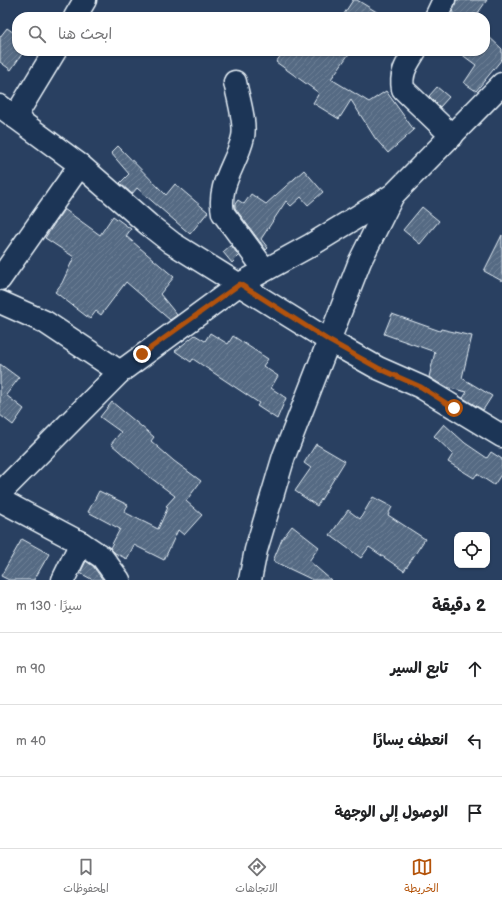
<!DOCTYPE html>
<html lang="ar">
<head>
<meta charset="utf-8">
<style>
	body { margin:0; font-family:"Balsamiq Sans","Playpen Sans Arabic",sans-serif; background:#f2f2f2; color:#202124; direction:rtl }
	.controls { position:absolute; right:12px; bottom:12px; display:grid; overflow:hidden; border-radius:8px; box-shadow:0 1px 3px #0004 }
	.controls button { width:36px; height:36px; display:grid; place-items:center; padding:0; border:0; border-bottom:1px solid #e0e0e0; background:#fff; color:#202124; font:20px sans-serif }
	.stop { position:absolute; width:12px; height:12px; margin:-9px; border:3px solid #b45309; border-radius:50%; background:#fff }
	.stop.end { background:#b45309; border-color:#fff; box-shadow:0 1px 4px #0008 }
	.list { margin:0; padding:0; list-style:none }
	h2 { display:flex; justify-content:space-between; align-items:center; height:52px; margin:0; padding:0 16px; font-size:17px }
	h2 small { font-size:13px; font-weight:400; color:#757577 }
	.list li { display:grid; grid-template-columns:26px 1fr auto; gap:12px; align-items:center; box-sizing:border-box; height:72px; padding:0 16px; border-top:1px solid #e0e0e0 }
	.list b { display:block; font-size:15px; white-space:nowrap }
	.list em { font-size:13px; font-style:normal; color:#757577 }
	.icon { flex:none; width:22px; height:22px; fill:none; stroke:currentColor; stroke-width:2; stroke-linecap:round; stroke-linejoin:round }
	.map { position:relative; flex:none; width:502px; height:580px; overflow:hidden; direction:ltr }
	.search { position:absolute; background:#fff; box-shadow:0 1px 3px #0004; left:12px; right:12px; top:12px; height:44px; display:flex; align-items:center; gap:10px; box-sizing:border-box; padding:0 14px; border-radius:16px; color:#757577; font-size:15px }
	.sheet { height:268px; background:#fff }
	nav { display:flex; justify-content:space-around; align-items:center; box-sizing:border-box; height:56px; border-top:1px solid #e0e0e0; background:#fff; font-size:11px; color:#757577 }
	nav a { display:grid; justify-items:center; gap:2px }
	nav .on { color:#b45309 }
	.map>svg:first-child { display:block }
	.building { fill:url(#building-hatch); stroke:#e8f1f8 }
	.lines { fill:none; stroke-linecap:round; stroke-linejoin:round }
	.minor-casing { stroke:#e8f1f8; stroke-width:25 }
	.minor { stroke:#1d3557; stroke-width:22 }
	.route { stroke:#b45309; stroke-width:5 }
</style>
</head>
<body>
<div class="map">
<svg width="502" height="580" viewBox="0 0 502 580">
	<defs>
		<pattern id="building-hatch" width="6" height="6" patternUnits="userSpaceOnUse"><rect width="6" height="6" fill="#556a83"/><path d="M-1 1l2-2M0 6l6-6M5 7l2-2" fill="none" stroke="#6d8095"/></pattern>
	</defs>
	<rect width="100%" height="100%" fill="#294061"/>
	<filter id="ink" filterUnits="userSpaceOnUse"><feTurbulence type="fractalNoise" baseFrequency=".025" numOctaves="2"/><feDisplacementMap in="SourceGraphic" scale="8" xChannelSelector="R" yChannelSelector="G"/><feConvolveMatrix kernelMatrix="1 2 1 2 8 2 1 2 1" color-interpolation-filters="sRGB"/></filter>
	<g filter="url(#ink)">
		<g class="building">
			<polygon points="353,0 357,0 385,17 342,17"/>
			<polygon points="456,0 487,0 475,17 459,17 452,12"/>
			<polygon points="7,28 17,35 17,51 24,51 11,70 0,62 0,37"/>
			<polygon points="485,33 502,49 502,59 476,91 464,83 476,65 457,51 485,51"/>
			<polygon points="284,51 351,51 331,79 369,102 386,91 414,130 388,153 375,138 351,100 339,119 313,103 319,93 276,62"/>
			<polygon points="437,87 449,97 440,107 429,96"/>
			<polygon points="118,146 166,195 175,184 208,212 190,234 137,188 132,194 120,183 129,174 111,153"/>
			<polygon points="304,170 323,192 308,205 301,197 291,206 286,201 261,239 268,248 266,250 235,208 235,204 238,200 244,204 251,194 266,204"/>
			<polygon points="422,207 439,221 420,244 403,230"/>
			<polygon points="64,209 100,235 113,216 131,229 126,236 174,277 160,294 177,315 170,320 126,282 101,315 96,311 90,319 55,292 62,283 74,257 45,238"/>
			<polygon points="502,235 502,281 484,271"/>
			<polygon points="231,245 239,256 232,263 223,252"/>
			<polygon points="392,314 440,331 441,329 472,336 462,378 492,396 483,410 463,398 467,392 445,387 429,377 435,352 384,334"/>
			<polygon points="210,333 228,344 233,336 268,359 263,366 278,376 271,388 286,398 277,419 257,406 259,403 193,359 191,362 175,351 195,335 205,341"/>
			<polygon points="0,364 19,378 6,395 24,409 13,425 0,415"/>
			<polygon points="112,402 154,437 151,441 174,461 201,481 186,501 202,515 184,535 178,530 164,560 134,545 127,559 115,553 110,548 120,529 88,512 99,491 128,505 124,512 158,529 168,507 166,506 175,496 147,475 111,444 121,432 100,417"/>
			<polygon points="444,424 465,443 487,458 491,452 502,459 502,473 494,485 477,474 474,478 448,462 453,454 434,436"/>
			<polygon points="316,444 345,461 317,506 295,491 311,468 304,463"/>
			<polygon points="373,497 392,507 388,515 425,539 404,571 369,547 361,558 330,535 348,510 360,519"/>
			<polygon points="292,526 319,547 309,561 331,580 313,580 273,561 282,539"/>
			<polygon points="22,539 49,554 34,580 9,580 1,576"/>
			<polygon points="86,561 93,566 103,580 93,580 80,573"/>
		</g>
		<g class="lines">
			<defs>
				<g id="minor">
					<polyline points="75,17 85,0"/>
					<polyline points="436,17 444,0"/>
					<path d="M 415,51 C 407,64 400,73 403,89 L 452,136"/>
					<path d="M 235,82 C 238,97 246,123 243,137 C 237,164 217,184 223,213 L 265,270"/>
					<polyline points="0,106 80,165 149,225 172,243 328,340 378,368 421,387 502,436"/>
					<polyline points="15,117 55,51"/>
					<polyline points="0,279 80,165"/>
					<polyline points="0,302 45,322 120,372"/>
					<polyline points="0,493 120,372 240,284 311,245 393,195 502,84"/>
					<polyline points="0,500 81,543 102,557 119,580"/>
					<polyline points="63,580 81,543"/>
					<polyline points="250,580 256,550 284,456 360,261 393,195"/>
				</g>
			</defs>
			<use href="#minor" class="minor-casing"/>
			<use href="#minor" class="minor"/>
		</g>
	</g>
	<g class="lines" filter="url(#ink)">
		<polyline class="route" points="142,354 240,284 328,340 378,368 421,387 454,408"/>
	</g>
</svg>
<div class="controls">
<button><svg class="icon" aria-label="locate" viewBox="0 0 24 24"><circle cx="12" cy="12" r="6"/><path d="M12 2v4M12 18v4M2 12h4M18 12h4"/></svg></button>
</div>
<div class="stop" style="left:454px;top:408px"></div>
<div class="stop end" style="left:142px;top:354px"></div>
<div class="search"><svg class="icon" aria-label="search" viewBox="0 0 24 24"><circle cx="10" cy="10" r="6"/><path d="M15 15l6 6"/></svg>ابحث هنا</div>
</div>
<section class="sheet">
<h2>2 دقيقة<small>سيرًا · 130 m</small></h2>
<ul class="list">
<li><svg class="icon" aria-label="ahead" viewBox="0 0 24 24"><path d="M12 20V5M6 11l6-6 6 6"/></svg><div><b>تابع السير</b></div><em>90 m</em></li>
<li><svg class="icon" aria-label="left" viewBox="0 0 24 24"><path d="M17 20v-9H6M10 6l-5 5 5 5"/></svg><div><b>انعطف يسارًا</b></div><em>40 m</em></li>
<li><svg class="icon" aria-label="arrive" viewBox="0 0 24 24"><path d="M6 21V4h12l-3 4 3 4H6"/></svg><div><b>الوصول إلى الوجهة</b></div></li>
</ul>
</section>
<nav>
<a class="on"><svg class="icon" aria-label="map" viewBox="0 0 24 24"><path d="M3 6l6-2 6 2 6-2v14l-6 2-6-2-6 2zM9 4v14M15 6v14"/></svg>الخريطة</a>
<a><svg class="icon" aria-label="directions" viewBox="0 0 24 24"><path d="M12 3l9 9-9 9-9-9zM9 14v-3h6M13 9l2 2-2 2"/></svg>الاتجاهات</a>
<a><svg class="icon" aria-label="saved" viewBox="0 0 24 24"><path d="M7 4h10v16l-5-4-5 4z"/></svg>المحفوظات</a>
</nav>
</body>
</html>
